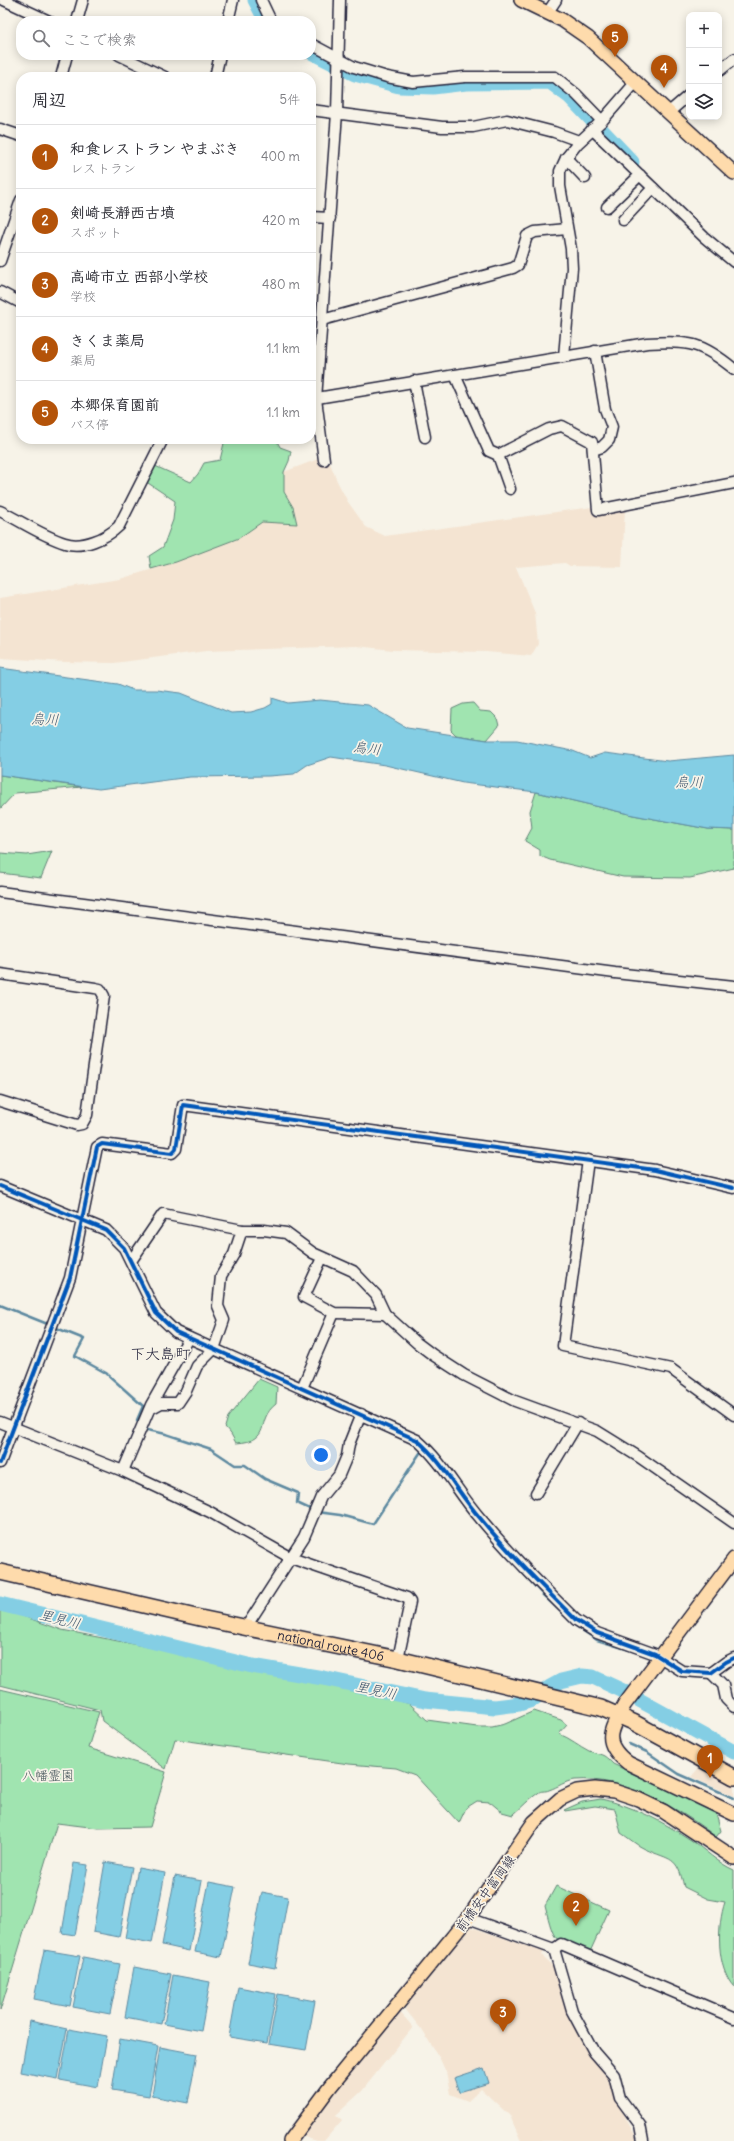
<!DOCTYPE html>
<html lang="ja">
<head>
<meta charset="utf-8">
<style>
	body { margin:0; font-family:Delius,"Klee One",sans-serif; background:#f2f2f3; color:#2b2b33 }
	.controls { position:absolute; right:12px; top:12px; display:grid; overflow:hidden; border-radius:8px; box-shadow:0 2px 10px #0003 }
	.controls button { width:36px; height:36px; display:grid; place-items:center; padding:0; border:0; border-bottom:1px solid #e1e1e2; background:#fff; color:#2b2b33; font:20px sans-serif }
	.you { position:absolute; left:321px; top:1455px; width:14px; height:14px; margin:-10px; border:3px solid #fff; border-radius:50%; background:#1a73e8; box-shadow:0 0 0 6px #1a73e833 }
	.badge { display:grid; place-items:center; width:26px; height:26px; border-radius:50%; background:#b45309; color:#fff; font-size:13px; font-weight:700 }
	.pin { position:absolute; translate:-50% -33px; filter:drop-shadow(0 1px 2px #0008) }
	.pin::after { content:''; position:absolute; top:21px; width:14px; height:12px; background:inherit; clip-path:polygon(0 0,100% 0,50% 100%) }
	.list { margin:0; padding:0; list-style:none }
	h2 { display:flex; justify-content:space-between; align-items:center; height:52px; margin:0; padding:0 16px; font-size:17px }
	h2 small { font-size:13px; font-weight:400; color:#7c7c81 }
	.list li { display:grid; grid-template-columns:26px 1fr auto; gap:12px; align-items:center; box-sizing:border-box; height:64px; padding:0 16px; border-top:1px solid #e1e1e2 }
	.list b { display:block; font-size:15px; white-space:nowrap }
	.list p { margin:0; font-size:13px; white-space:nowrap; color:#7c7c81 }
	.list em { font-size:13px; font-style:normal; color:#7c7c81 }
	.icon { flex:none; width:22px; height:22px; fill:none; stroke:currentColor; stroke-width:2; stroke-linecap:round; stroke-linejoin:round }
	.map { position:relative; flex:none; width:734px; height:2141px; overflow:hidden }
	.search { position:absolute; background:#fff; box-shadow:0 2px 10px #0003; left:16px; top:16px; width:300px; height:44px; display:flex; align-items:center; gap:10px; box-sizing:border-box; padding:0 14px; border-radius:16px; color:#7c7c81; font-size:15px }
	.panel { position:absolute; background:#fff; box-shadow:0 2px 10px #0003; left:16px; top:72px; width:300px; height:372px; border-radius:16px }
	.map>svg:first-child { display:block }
	.built { fill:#f4e4d2 }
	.green { fill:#a0e4b0; stroke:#618376 }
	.water { fill:#84cee4; stroke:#5d89a0 }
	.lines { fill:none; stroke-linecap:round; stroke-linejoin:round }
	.stream { stroke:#5d89a0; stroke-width:2.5 }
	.river { stroke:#84cee4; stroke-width:15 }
	.minor-casing { stroke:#22223b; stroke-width:13 }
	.major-casing { stroke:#22223b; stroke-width:16 }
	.highway-casing { stroke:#22223b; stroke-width:18 }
	.minor { stroke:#f7f3e8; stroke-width:10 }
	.major { stroke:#fedbac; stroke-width:13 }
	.highway { stroke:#fedbac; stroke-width:15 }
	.cycleway-casing { stroke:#f7f3e8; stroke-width:6 }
	.cycleway { stroke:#0057b8; stroke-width:4 }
	.labels { text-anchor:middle; stroke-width:3.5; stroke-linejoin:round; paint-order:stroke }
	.street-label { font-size:13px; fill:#22223b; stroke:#f7f3e8 }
	.park-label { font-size:13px; fill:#425258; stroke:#f7f3e8 }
	.water-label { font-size:14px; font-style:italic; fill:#3f566e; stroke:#f7f3e8 }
	.quarter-label { font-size:15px; fill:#22223b; stroke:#f7f3e8 }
</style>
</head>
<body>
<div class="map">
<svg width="734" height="2141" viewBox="0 0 734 2141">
	<rect width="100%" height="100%" fill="#f7f3e8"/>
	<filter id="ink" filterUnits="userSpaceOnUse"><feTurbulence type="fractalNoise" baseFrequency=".025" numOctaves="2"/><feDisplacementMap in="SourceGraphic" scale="8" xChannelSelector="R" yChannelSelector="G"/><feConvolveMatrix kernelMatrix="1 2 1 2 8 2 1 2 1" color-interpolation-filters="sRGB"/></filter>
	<g filter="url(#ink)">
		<g class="built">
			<polygon points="328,458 337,481 348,502 366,527 385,536 592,507 594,514 625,508 622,567 570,566 565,563 516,567 535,613 538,644 531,656 486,652 393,650 356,646 206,651 114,663 65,662 0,658 0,598 120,579 176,562 239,538 262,522 297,524 293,507 284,492 284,472 318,459"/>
			<polygon points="701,1765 734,1781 734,1796 691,1777"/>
			<polygon points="471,1927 544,1952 542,1955 545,1959 558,1971 568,2009 611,2076 625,2117 638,2141 521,2141 510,2116 481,2089 468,2101 450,2094 446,2072 440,2059 422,2030 406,2010 406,2006"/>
			<polygon points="399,2011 413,2027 362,2091 336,2115 342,2120 324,2141 317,2141 301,2136"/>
		</g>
		<g class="green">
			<polygon points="225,439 276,439 280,447 291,451 289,461 284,472 284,492 293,507 297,524 262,522 239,538 176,562 151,569 149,556 163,547 173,520 175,501 145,481 155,466 191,482 198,474 204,463 220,460"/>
			<polygon points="473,703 480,711 491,712 497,718 499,726 487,740 456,735 451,730 452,709 463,704"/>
			<polygon points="0,775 82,787 15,793 0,809"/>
			<polygon points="536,792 633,815 708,829 734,830 734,868 690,878 623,877 550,860 540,856 540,850 525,841 532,828 530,811"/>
			<polygon points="52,851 41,878 0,873 0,853 27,855"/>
			<path d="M 259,1379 L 277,1387 L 276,1404 C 254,1421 274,1441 236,1443 L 231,1434 L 225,1427 L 228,1417 Z"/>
			<path d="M 0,1608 L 62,1630 L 194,1656 L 289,1671 L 335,1682 L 410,1704 L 427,1720 L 477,1727 L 492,1727 L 505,1724 L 534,1711 L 561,1720 L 567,1725 L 559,1734 C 570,1738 579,1746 589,1751 C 602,1756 602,1752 613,1764 L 716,1813 L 721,1831 L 716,1837 C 679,1808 623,1776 575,1780 C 565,1781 558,1787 549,1790 C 545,1792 541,1790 538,1793 C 529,1799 521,1808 513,1815 L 502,1812 L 490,1802 L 477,1801 L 466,1808 L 459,1823 L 415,1775 L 396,1768 L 349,1764 L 175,1739 L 166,1769 L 102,1721 L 100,1710 L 0,1685 Z"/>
			<polygon points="0,1689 99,1712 88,1748 166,1772 150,1827 98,1828 57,1823 0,2011"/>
			<path d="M 601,1799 C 634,1806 663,1822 691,1840 C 705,1850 718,1863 734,1870 L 734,1987 C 716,1968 717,1925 725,1902 L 708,1899 L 684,1887 C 677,1855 671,1861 645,1849 C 636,1845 629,1838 621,1833 L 615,1809 L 595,1806 L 565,1811 L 564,1810 L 582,1802 Z"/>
			<path d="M 556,1886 L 609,1910 L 589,1954 C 552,1939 555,1944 545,1906 Z"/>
		</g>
		<g class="water">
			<polygon points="0,668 118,684 133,690 156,690 181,693 231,713 251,712 265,708 272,704 272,698 288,703 320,700 368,705 407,728 487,740 517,740 573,751 590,758 605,753 668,761 734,755 734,830 708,829 633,815 536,792 463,783 385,765 331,757 307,765 294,774 269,776 190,777 99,789 0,775"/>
			<polygon points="105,1862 132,1867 119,1937 93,1932"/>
			<polygon points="74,1863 88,1865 75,1935 62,1933"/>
			<polygon points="138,1868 165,1873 152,1943 125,1938"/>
			<polygon points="175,1876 202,1881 189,1951 162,1945"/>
			<polygon points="209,1882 235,1887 221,1957 195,1952"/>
			<polygon points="262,1892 288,1897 275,1968 248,1963"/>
			<polygon points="44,1950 80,1956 70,2006 34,1999"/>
			<polygon points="83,1957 120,1964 110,2014 73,2007"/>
			<polygon points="134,1967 171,1974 161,2024 125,2017"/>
			<polygon points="173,1975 210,1982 201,2031 164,2024"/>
			<polygon points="238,1987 276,1994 267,2043 229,2037"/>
			<polygon points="278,1994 315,2001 306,2050 269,2044"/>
			<polygon points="30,2021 67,2029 58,2079 21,2072"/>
			<polygon points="69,2029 107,2036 98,2087 60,2080"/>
			<polygon points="120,2039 158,2046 149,2096 112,2090"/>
			<polygon points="160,2047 197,2054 188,2103 152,2096"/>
			<polygon points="484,2068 489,2083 459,2092 454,2078"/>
		</g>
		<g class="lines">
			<g class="stream">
				<polyline points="0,1305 50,1325"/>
				<polyline points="54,1327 84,1339 75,1356 106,1373 143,1406 137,1420 140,1425"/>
				<polyline points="143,1429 166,1434 211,1449 235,1465 245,1465 265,1479 298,1493 297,1503 312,1510"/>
				<polyline points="317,1512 340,1515 373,1524 422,1450"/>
				<polyline points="482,1528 542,1594 576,1626 597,1640 633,1651"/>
				<polyline points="629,1744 647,1752 679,1774 734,1798"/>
			</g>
			<g class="river">
				<polyline points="255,0 266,21"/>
				<polyline points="311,52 355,74 399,86 433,87 466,83 550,82 570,97 632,162"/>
				<polyline points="0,1604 252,1666 323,1678 425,1700 495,1707 519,1704 532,1700 550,1687 561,1681 582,1676 593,1677 621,1690 734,1752"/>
			</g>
			<defs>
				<g id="minor">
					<polyline points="4,0 49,21"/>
					<polyline points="261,0 271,21"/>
					<polyline points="548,12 556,0"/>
					<polyline points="77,21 83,0"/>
					<polyline points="228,21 233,0"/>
					<polyline points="311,44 354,67 387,77 413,82 465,77 555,77 576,94 602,121"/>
					<polyline points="119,55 165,77"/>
					<polyline points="719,71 734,59"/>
					<polyline points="61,77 67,55"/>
					<polyline points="215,77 220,55"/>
					<polyline points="311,110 442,127 473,127 507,120 554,132 579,141"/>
					<polyline points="668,113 689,95"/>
					<polyline points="0,129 21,136"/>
					<polyline points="592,129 704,237 734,262"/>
					<polyline points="566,158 585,178"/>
					<polyline points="607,207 640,175"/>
					<polyline points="311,217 330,218"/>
					<polyline points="623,220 653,188"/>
					<polyline points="0,261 21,200"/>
					<polyline points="0,292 21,303"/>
					<polyline points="322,320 513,268 518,265 527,236 535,232 567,229"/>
					<polyline points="564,356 572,268 571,249 560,186 560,171 566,158 578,143 602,121 635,83"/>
					<polyline points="455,375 489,451 498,455"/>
					<polyline points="414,381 425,437"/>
					<path d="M 311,399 L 647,343 C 690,341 701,342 734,369"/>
					<polyline points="593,450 602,447 609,440 612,427 605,409 595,351"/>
					<polyline points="324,460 316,399 337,113 340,0"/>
					<polyline points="510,489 498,455 549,429 562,426 592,442 598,510 734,483"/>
					<path d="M 0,511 C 21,521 42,536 65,543 C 82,549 107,538 119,526 L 163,439"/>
					<polyline points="0,892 615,973 734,986"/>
					<polyline points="0,974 95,988 100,989 104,996 87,1115 82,1124 77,1125 0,1101"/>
					<polyline points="588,1160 563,1346 671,1369 734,1415"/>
					<path d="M 0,1186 L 106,1230 L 124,1248 L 156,1313 L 176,1332 L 417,1440 C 444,1463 457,1492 480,1518 C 510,1554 543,1587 576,1620 L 597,1633 L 655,1654 L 682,1671 L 711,1673 L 726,1662 L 734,1658"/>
					<polyline points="322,1258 304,1297 334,1313 385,1314"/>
					<polyline points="131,1261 163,1214 242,1230 264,1230 286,1233 313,1253 353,1271 376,1295 385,1314 417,1343 433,1355 464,1375 515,1401 597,1431 639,1457 734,1523"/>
					<polyline points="302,1388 334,1313"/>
					<polyline points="150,1409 161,1403 178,1403 186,1391 197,1366 214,1349 224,1320 218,1306 221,1276 234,1254 242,1230"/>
					<polyline points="0,1422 123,1471 210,1512 291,1558 407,1598 410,1602 398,1659"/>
					<polyline points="0,1463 70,1278 97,1147 102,1144 172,1153 176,1149 183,1105 655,1170 733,1188"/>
					<polyline points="123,1471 151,1405 189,1338"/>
					<polyline points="536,1493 578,1423"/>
					<polyline points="246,1627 304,1537 321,1497 339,1475 347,1456 349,1444 361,1414"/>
					<polyline points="711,1673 723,1685 726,1699 734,1707"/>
					<polyline points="468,1918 554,1949 572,2011 594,2052 614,2075 620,2098 640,2125 643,2141"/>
					<polyline points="554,1949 561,1944 734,2018"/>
				</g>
				<g id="major">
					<polyline points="521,0 562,20 588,38 734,173"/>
					<path d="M 734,1559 L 625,1704 C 610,1730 601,1742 628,1763 L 734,1814"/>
					<polyline points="290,2141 330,2087 468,1918 534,1822 560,1799 577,1791 595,1789 614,1791 638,1799 663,1811 734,1858"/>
				</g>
				<g id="highway">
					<path id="s1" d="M 0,1572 L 200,1618 L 398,1659 L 601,1708 L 633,1722 L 734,1777"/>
				</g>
			</defs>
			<use href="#minor" class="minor-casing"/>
			<use href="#major" class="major-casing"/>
			<use href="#highway" class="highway-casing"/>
			<use href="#minor" class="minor"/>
			<use href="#major" class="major"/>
			<use href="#highway" class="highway"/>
			<defs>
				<g id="cycleway">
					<path d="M 0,1186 L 106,1230 L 124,1248 L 156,1313 L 176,1332 L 417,1440 C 444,1463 457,1492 480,1518 C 510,1554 543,1587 576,1620 L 597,1633 L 655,1654 L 682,1671 L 711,1673 L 726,1662 L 734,1658"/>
					<polyline points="0,1463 70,1278 97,1147 102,1144 172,1153 176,1149 183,1105 655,1170 733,1188"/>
				</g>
			</defs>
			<use href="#cycleway" class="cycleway-casing"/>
			<use href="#cycleway" class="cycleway"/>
		</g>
	</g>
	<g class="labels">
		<g class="street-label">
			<text dy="5" stroke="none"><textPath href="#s1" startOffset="339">national route 406</textPath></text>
			<text transform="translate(485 1893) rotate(-54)" y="5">前橋安中富岡線</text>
		</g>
		<g class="park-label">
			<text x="48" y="1780">八幡霊園</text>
		</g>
		<g class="water-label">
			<text transform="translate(45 719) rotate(2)" y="5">烏川</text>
			<text transform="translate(367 748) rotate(7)" y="5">烏川</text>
			<text transform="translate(689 782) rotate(1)" y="5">烏川</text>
			<text transform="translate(60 1619) rotate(14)" y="5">里見川</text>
			<text transform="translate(376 1690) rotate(12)" y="5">里見川</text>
		</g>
		<g class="quarter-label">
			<text x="160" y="1359">下大島町</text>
		</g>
	</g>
</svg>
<div class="controls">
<button>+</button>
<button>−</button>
<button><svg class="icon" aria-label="layers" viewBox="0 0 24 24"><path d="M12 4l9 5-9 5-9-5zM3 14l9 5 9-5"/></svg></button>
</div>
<div class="you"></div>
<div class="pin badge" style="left:710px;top:1778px">1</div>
<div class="pin badge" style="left:576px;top:1926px">2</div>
<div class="pin badge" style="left:503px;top:2032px">3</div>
<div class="pin badge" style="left:664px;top:88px">4</div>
<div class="pin badge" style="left:615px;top:57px">5</div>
<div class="search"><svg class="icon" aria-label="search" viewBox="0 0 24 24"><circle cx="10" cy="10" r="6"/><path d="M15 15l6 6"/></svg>ここで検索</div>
<section class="panel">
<h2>周辺<small>5件</small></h2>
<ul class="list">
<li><span class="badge">1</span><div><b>和食レストラン やまぶき</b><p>レストラン</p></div><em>400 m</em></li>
<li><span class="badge">2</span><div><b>剣崎長瀞西古墳</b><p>スポット</p></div><em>420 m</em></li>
<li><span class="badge">3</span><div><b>高崎市立 西部小学校</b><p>学校</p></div><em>480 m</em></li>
<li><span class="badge">4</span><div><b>きくま薬局</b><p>薬局</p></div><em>1.1 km</em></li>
<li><span class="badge">5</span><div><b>本郷保育園前</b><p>バス停</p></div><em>1.1 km</em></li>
</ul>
</section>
</div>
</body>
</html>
